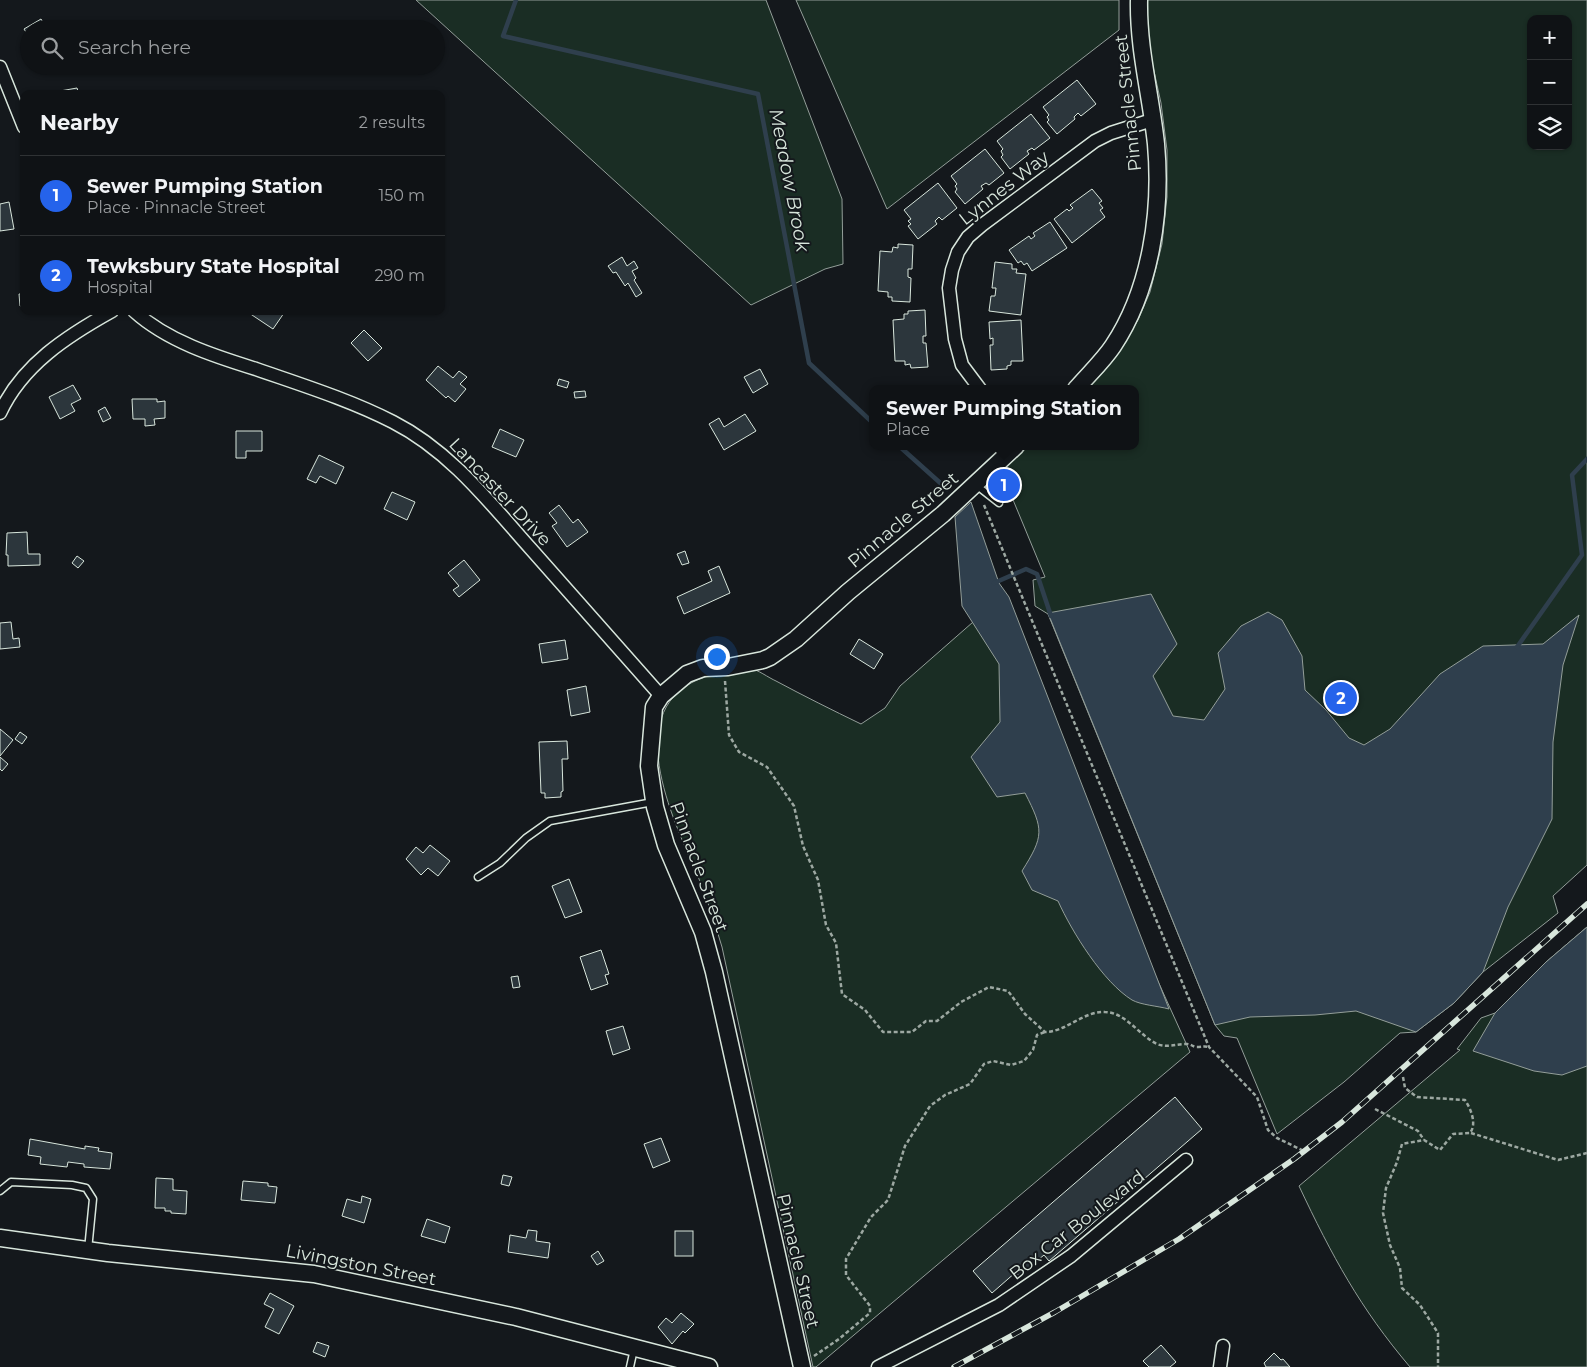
<!DOCTYPE html>
<html lang="en">
<head>
<meta charset="utf-8">
<style>
	body { margin:0; font-family:Montserrat,sans-serif; background:#1d2022; color:#f1f3f6 }
	.controls { position:absolute; right:15px; top:15px; display:grid; overflow:hidden; border-radius:10px; box-shadow:0 1px 4px #0004 }
	.controls button { width:45px; height:45px; display:grid; place-items:center; padding:0; border:0; border-bottom:1px solid #2f3234; background:#0f1215; color:#f1f3f6; font:25px sans-serif }
	.you { position:absolute; left:716px; top:656px; width:18px; height:18px; margin:-12px; border:4px solid #fff; border-radius:50%; background:#1a73e8; box-shadow:0 0 0 8px #1a73e833 }
	.badge { display:grid; place-items:center; width:32px; height:32px; border-radius:50%; background:#2563eb; color:#fff; font-size:16px; font-weight:700 }
	.pin { position:absolute; translate:-50% -50%; border:2px solid #fff; box-shadow:0 1px 5px #0006 }
	.popup { position:absolute; left:869px; top:385px; width:270px; height:65px; box-sizing:border-box; display:grid; place-content:center; border-radius:10px; background:#0f1215; filter:drop-shadow(0 1px 4px #0005); font-size:16px; white-space:nowrap; color:#9b9ea0 }
	.popup b { font-size:19px; color:#f1f3f6 }
	.popup::after { content:''; position:absolute; left:50%; top:100%; margin-left:-10px; border:10px solid transparent; border-top-color:#0f1215 }
	.list { margin:0; padding:0; list-style:none }
	h2 { display:flex; justify-content:space-between; align-items:center; height:65px; margin:0; padding:0 20px; font-size:21px }
	h2 small { font-size:16px; font-weight:400; color:#9b9ea0 }
	.list li { display:grid; grid-template-columns:32px 1fr auto; gap:15px; align-items:center; box-sizing:border-box; height:80px; padding:0 20px; border-top:1px solid #2f3234 }
	.list b { display:block; font-size:19px; white-space:nowrap }
	.list p { margin:0; font-size:16px; white-space:nowrap; color:#9b9ea0 }
	.list em { font-size:16px; font-style:normal; color:#9b9ea0 }
	.icon { flex:none; width:28px; height:28px; fill:none; stroke:currentColor; stroke-width:2; stroke-linecap:round; stroke-linejoin:round }
	.map { position:relative; flex:none; width:1587px; height:1367px; overflow:hidden }
	.search { position:absolute; background:#0f1215; box-shadow:0 1px 4px #0004; left:20px; top:20px; width:425px; height:55px; display:flex; align-items:center; gap:12px; box-sizing:border-box; padding:0 18px; border-radius:28px; color:#9b9ea0; font-size:19px }
	.panel { position:absolute; background:#0f1215; box-shadow:0 1px 4px #0004; left:20px; top:90px; width:425px; height:225px; border-radius:10px }
	.map>svg:first-child { display:block }
	.green { fill:#1a2d24; stroke:#939e99; fill-rule:evenodd }
	.water { fill:#2f3f4d; stroke:#939e99 }
	.lines { fill:none; stroke-linecap:round; stroke-linejoin:round }
	.stream { stroke:#2f3f4d; stroke-width:4.5 }
	.building { fill:#2c363c; stroke:#d8e6dc }
	.service-casing { stroke:#d8e6dc; stroke-width:9 }
	.minor-casing { stroke:#d8e6dc; stroke-width:15 }
	.tertiary-casing { stroke:#d8e6dc; stroke-width:19 }
	.path { stroke:#9da8a2; stroke-width:2.5; stroke-dasharray:4 2.5; stroke-linecap:butt }
	.service { stroke:#14181c; stroke-width:6 }
	.minor { stroke:#14181c; stroke-width:12 }
	.tertiary { stroke:#14181c; stroke-width:16 }
	.rail-casing { stroke:#d8e6dc; stroke-width:5.5 }
	.rail { stroke:#14181c; stroke-width:4; stroke-dasharray:11; stroke-linecap:butt }
	.labels { text-anchor:middle; stroke-width:4; stroke-linejoin:round; paint-order:stroke }
	.street-label { font-size:18px; fill:#d8e6dc; stroke:#14181c }
	.water-label { font-size:19px; font-style:italic; fill:#d8e6dc; stroke:#14181c }
</style>
</head>
<body>
<div class="map">
<svg width="1587" height="1367" viewBox="0 0 1587 1367">
	<rect width="100%" height="100%" fill="#14181c"/>
	<g class="green">
		<polygon points="416,0 766,0 842,199 843,264 825,269 751,305"/>
		<polygon points="796,0 1119,0 1119,30 887,209"/>
		<path d="M 1145,0 L 1587,0 L 1587,865 L 1553,896 L 1558,913 L 1483,972 L 1454,1003 L 1416,1032 L 1400,1033 L 1344,1082 L 1277,1134 L 1237,1038 L 1224,1036 L 1215,1025 L 1048,614 L 1035,606 L 1033,580 L 1045,577 L 999,466 L 1020,446 L 1135,446 L 1135,389 L 1078,389 L 1125,341 L 1138,320 L 1150,292 L 1162,244 L 1167,197 L 1167,150 L 1161,103 L 1148,44 ZM 1531,19 L 1568,19 L 1568,146 L 1531,146 Z"/>
		<path d="M 989,608 L 1190,1052 L 816,1367 L 813,1367 L 722,947 C 715,924 708,901 699,879 C 677,827 619,715 697,680 C 709,675 736,668 749,668 C 757,669 769,678 776,681 C 804,696 832,710 861,724 L 885,708 L 900,686 Z"/>
		<path d="M 1587,927 L 1587,1367 L 1410,1367 C 1360,1308 1332,1256 1299,1186 L 1460,1050 L 1457,1049 L 1481,1018 L 1495,1013 L 1546,962 Z"/>
	</g>
	<g class="water">
		<path d="M 971,502 L 999,583 L 1009,597 L 1169,1009 C 1158,1006 1141,1005 1132,1000 C 1103,982 1072,932 1058,901 L 1032,890 L 1022,871 C 1044,836 1044,830 1025,793 L 997,797 L 971,757 L 1000,722 L 999,664 L 962,606 L 955,517 Z"/>
		<polygon points="1151,594 1177,644 1153,676 1173,716 1204,720 1225,689 1218,653 1241,626 1268,612 1282,620 1302,656 1305,690 1326,710 1349,738 1364,745 1390,729 1440,674 1483,646 1543,644 1579,615 1563,665 1553,742 1552,819 1508,907 1483,972 1454,1003 1416,1032 1356,1011 1315,1015 1250,1017 1215,1025 1048,613"/>
		<polygon points="1587,927 1587,1066 1562,1075 1534,1071 1473,1051 1495,1013 1546,962"/>
	</g>
	<g class="lines">
		<g class="stream">
			<polyline points="516,0 503,36 758,94 809,363 873,423"/>
			<polyline points="899,446 947,489"/>
			<polyline points="994,583 1026,569 1037,574 1051,616"/>
			<polyline points="1517,647 1582,555 1572,475 1587,459"/>
		</g>
	</g>
	<g class="building">
		<polygon points="41,19 47,29 29,29 29,37 24,29"/>
		<polygon points="1077,80 1096,104 1081,116 1078,113 1074,117 1075,119 1057,134 1047,122 1049,120 1047,117 1049,115 1043,107"/>
		<polygon points="77,88 79,94 60,94 60,91"/>
		<polygon points="1031,114 1050,138 1034,150 1032,148 1027,151 1029,154 1010,169 1001,157 1003,155 1001,151 1003,149 997,141"/>
		<polygon points="985,149 1004,173 989,185 986,183 981,186 983,189 965,204 955,192 957,189 955,186 957,184 951,176"/>
		<polygon points="938,183 957,208 942,220 939,217 935,221 937,224 918,239 908,226 911,224 908,221 911,219 904,210"/>
		<polygon points="1092,189 1102,201 1099,203 1103,208 1100,210 1105,217 1072,243 1054,219 1067,209 1069,211 1073,208 1070,205"/>
		<polygon points="9,202 14,229 0,231 0,204"/>
		<polygon points="1050,222 1067,248 1032,271 1027,263 1024,265 1021,261 1018,263 1009,250 1029,236 1031,239 1035,236 1033,233"/>
		<polygon points="898,244 913,245 912,269 908,269 908,277 911,278 910,302 892,301 892,297 888,297 888,292 878,291 880,251 892,252 893,247 898,248"/>
		<polygon points="622,257 627,266 634,261 638,268 632,271 636,278 634,280 642,293 636,297 628,283 625,286 616,272 613,273 608,266"/>
		<polygon points="995,262 1012,264 1012,269 1017,269 1016,273 1026,274 1021,315 989,311 991,296 995,296 996,288 992,288"/>
		<polygon points="19,294 24,294 24,305 20,306"/>
		<polygon points="925,310 926,336 923,336 923,343 926,343 928,367 911,368 910,364 905,365 905,361 895,361 893,320 904,319 904,314 908,314 908,311"/>
		<polygon points="246,311 281,311 284,313 273,329"/>
		<polygon points="1021,320 1023,361 1011,361 1011,365 1007,366 1007,369 991,370 990,345 993,345 993,338 990,339 989,322"/>
		<polygon points="364,330 382,348 368,361 351,343"/>
		<polygon points="438,366 453,378 459,371 467,377 460,384 466,389 455,402 448,396 446,398 426,380"/>
		<polygon points="760,369 768,384 753,393 744,377"/>
		<polygon points="559,379 569,382 567,388 557,385"/>
		<polygon points="73,385 81,399 71,404 75,411 60,419 49,397"/>
		<polygon points="585,391 586,397 575,398 574,392"/>
		<polygon points="132,399 157,399 157,402 165,401 165,418 154,419 155,425 145,426 145,419 133,419"/>
		<polygon points="105,407 111,418 103,422 98,411"/>
		<polygon points="745,414 756,431 724,450 709,424 719,418 724,427"/>
		<polygon points="500,429 524,440 516,457 492,447"/>
		<polygon points="236,431 262,431 262,451 246,451 246,458 236,458"/>
		<polygon points="319,455 344,467 336,484 320,476 316,483 307,479"/>
		<polygon points="1002,476 1013,488 1006,494 995,482"/>
		<polygon points="392,492 415,502 407,520 384,509"/>
		<polygon points="559,505 573,523 578,519 588,532 567,547 552,526 557,523 549,513"/>
		<polygon points="27,532 28,554 40,554 40,565 8,566 8,555 6,555 7,533"/>
		<polygon points="685,551 689,563 682,565 677,554"/>
		<polygon points="77,556 84,561 78,568 72,563"/>
		<polygon points="464,560 480,580 459,597 453,590 459,586 448,573"/>
		<polygon points="719,566 730,593 684,614 677,597 712,581 708,571"/>
		<polygon points="11,622 13,639 19,638 20,647 0,649 0,623"/>
		<polygon points="859,639 883,654 874,669 850,654"/>
		<polygon points="565,640 568,659 542,663 539,644"/>
		<polygon points="586,686 590,712 571,716 567,690"/>
		<polygon points="0,729 13,740 0,756"/>
		<polygon points="20,732 27,737 22,744 15,739"/>
		<polygon points="567,741 568,759 562,759 563,791 561,792 561,797 545,798 545,793 541,793 539,742"/>
		<polygon points="0,757 8,764 2,771 0,769"/>
		<polygon points="430,845 450,861 438,876 428,868 421,875 406,859 416,847 423,853"/>
		<polygon points="569,879 582,912 565,918 552,886"/>
		<polygon points="601,950 609,974 605,975 608,984 591,990 580,957"/>
		<polygon points="518,976 520,987 513,988 511,977"/>
		<polygon points="623,1026 630,1049 613,1055 606,1031"/>
		<polygon points="1175,1097 1202,1129 1049,1261 1044,1255 1019,1276 1016,1272 992,1293 973,1271"/>
		<polygon points="661,1138 670,1161 653,1168 644,1144"/>
		<polygon points="30,1139 85,1149 85,1146 99,1148 98,1151 112,1153 110,1169 84,1167 84,1164 68,1162 67,1167 40,1164 41,1157 28,1155"/>
		<polygon points="503,1175 512,1177 509,1186 501,1184"/>
		<polygon points="156,1178 173,1179 173,1190 187,1191 186,1214 171,1213 171,1211 165,1211 165,1208 155,1208"/>
		<polygon points="243,1181 268,1183 268,1186 277,1187 275,1203 241,1200"/>
		<polygon points="362,1196 371,1199 364,1223 342,1216 347,1199 361,1203"/>
		<polygon points="427,1219 450,1227 445,1243 421,1236"/>
		<polygon points="528,1230 537,1231 536,1241 550,1243 548,1258 508,1252 510,1235 526,1238"/>
		<rect x="675" y="1231" width="18" height="25"/>
		<polygon points="598,1251 604,1261 597,1265 591,1256"/>
		<polygon points="270,1293 294,1306 279,1334 265,1327 274,1309 264,1304"/>
		<polygon points="681,1313 694,1324 685,1333 683,1331 672,1344 658,1327 666,1318 672,1323"/>
		<polygon points="317,1342 329,1346 325,1357 313,1352"/>
		<polygon points="1161,1345 1176,1362 1170,1367 1149,1367 1143,1361"/>
		<polygon points="1274,1353 1281,1360 1283,1359 1290,1367 1266,1367 1264,1363"/>
	</g>
	<g class="lines">
		<defs>
			<g id="service">
				<polyline points="976,485 999,503"/>
				<polyline points="478,877 500,863 526,838 550,821 653,802"/>
				<polyline points="0,1191 11,1182 72,1185 86,1188 93,1199 88,1250"/>
				<polyline points="630,1367 634,1349"/>
			</g>
			<g id="minor">
				<polyline points="0,67 24,127"/>
				<path d="M 134,311 C 167,341 214,356 256,369 C 302,385 350,400 393,422 C 450,451 490,503 531,549 C 574,598 618,647 661,696"/>
				<polyline points="980,389 962,365 955,339 949,288 952,270 958,252 968,237 982,225 1095,141 1111,133 1152,120"/>
				<path d="M 0,413 C 22,365 67,336 112,311"/>
				<polyline points="878,1367 999,1305 1071,1256 1186,1160"/>
				<polyline points="1220,1367 1223,1346"/>
			</g>
			<g id="tertiary">
				<path d="M 1076,389 C 1088,375 1103,361 1113,346 C 1151,289 1162,211 1156,144 C 1151,96 1138,49 1139,0"/>
				<polyline points="0,1238 108,1253 314,1274 516,1317 709,1367"/>
				<polyline points="802,1367 714,972 703,932 666,845 655,807 649,766 654,707 661,696 687,674 703,668 728,667 763,660 770,657 796,639 848,592 943,514 1016,446"/>
			</g>
		</defs>
		<use href="#service" class="service-casing"/>
		<use href="#minor" class="minor-casing"/>
		<use href="#tertiary" class="tertiary-casing"/>
		<g class="path">
			<polyline points="984,505 1209,1047 1257,1097 1268,1130 1277,1138 1304,1151"/>
			<path d="M 725,681 L 729,735 L 739,752 L 767,767 L 794,806 L 803,846 L 818,880 L 826,925 L 836,943 L 842,994 L 865,1010 L 883,1032 L 912,1032 L 926,1021 L 937,1021 L 961,1002 L 989,987 L 1008,991 L 1025,1014 L 1045,1032 C 1066,1032 1083,1011 1105,1012 C 1125,1012 1140,1036 1157,1044 C 1167,1048 1176,1044 1187,1044 C 1191,1044 1193,1047 1197,1047 C 1202,1047 1204,1046 1209,1047"/>
			<path d="M 1403,1077 L 1405,1088 L 1417,1097 L 1465,1100 C 1471,1109 1477,1124 1470,1133 L 1453,1134 L 1440,1150 L 1424,1140 L 1402,1144 L 1397,1162 L 1386,1188 L 1383,1213 L 1390,1245 L 1400,1268 L 1402,1288 L 1420,1305 L 1438,1333 L 1438,1367"/>
			<polyline points="1375,1109 1418,1131 1424,1140"/>
			<polyline points="1471,1133 1558,1160 1587,1153"/>
			<polyline points="814,1356 839,1339 870,1313 870,1306 846,1275 846,1259 871,1217 888,1200 905,1146 930,1106 945,1095 970,1084 984,1064 993,1061 1011,1065 1024,1061 1033,1050 1037,1035 1045,1032"/>
		</g>
		<use href="#service" class="service"/>
		<use href="#minor" class="minor"/>
		<use href="#tertiary" class="tertiary"/>
		<defs>
			<polyline id="rail" points="954,1367 1055,1312 1179,1239 1294,1159 1342,1122 1587,904"/>
		</defs>
		<use href="#rail" class="rail-casing"/>
		<use href="#rail" class="rail"/>
	</g>
	<g class="labels">
		<g class="street-label">
			<text transform="translate(1128 103) rotate(-96)" y="6">Pinnacle Street</text>
			<text transform="translate(1004 188) rotate(-38)" y="6">Lynnes Way</text>
			<text transform="translate(500 492) rotate(47)" y="6">Lancaster Drive</text>
			<text transform="translate(903 520) rotate(-40)" y="6">Pinnacle Street</text>
			<text transform="translate(699 867) rotate(70)" y="6">Pinnacle Street</text>
			<text transform="translate(1077 1225) rotate(-38)" y="6">Box Car Boulevard</text>
			<text transform="translate(798 1261) rotate(77)" y="6">Pinnacle Street</text>
			<text transform="translate(361 1265) rotate(11)" y="6">Livingston Street</text>
		</g>
		<g class="water-label">
			<text transform="translate(790 180) rotate(79)" y="7">Meadow Brook</text>
		</g>
	</g>
</svg>
<div class="controls">
<button>+</button>
<button>−</button>
<button><svg class="icon" aria-label="layers" viewBox="0 0 24 24"><path d="M12 4l9 5-9 5-9-5zM3 14l9 5 9-5"/></svg></button>
</div>
<div class="you"></div>
<div class="pin badge" style="left:1004px;top:485px">1</div>
<div class="popup"><b>Sewer Pumping Station</b>Place</div>
<div class="pin badge" style="left:1341px;top:698px">2</div>
<div class="search"><svg class="icon" aria-label="search" viewBox="0 0 24 24"><circle cx="10" cy="10" r="6"/><path d="M15 15l6 6"/></svg>Search here</div>
<section class="panel">
<h2>Nearby<small>2 results</small></h2>
<ul class="list">
<li><span class="badge">1</span><div><b>Sewer Pumping Station</b><p>Place · Pinnacle Street</p></div><em>150 m</em></li>
<li><span class="badge">2</span><div><b>Tewksbury State Hospital</b><p>Hospital</p></div><em>290 m</em></li>
</ul>
</section>
</div>
</body>
</html>
